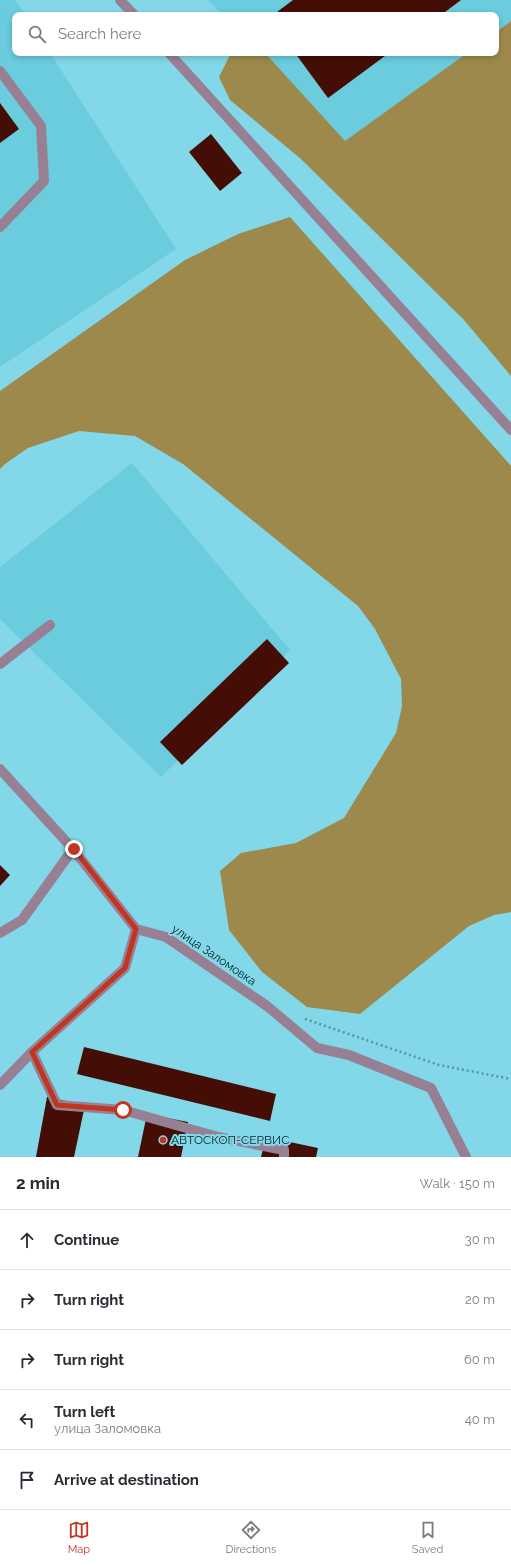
<!DOCTYPE html>
<html lang="en">
<head>
<meta charset="utf-8">
<style>
	body { margin:0; font-family:Raleway,sans-serif; background:#f2f2f3; color:#2b2b33 }
	.stop { position:absolute; width:12px; height:12px; margin:-9px; border:3px solid #c13521; border-radius:50%; background:#fff }
	.stop.end { background:#c13521; border-color:#fff; box-shadow:0 1px 4px #0008 }
	.list { margin:0; padding:0; list-style:none }
	h2 { display:flex; justify-content:space-between; align-items:center; height:52px; margin:0; padding:0 16px; font-size:17px }
	h2 small { font-size:13px; font-weight:400; color:#7c7c81 }
	.list li { display:grid; grid-template-columns:26px 1fr auto; gap:12px; align-items:center; box-sizing:border-box; height:60px; padding:0 16px; border-top:1px solid #e1e1e2 }
	.list b { display:block; font-size:15px; white-space:nowrap }
	.list p { margin:0; font-size:13px; white-space:nowrap; color:#7c7c81 }
	.list em { font-size:13px; font-style:normal; color:#7c7c81 }
	.icon { flex:none; width:22px; height:22px; fill:none; stroke:currentColor; stroke-width:2; stroke-linecap:round; stroke-linejoin:round }
	.map { position:relative; flex:none; width:511px; height:1157px; overflow:hidden }
	.search { position:absolute; background:#fff; box-shadow:0 2px 6px #0003; left:12px; right:12px; top:12px; height:44px; display:flex; align-items:center; gap:10px; box-sizing:border-box; padding:0 14px; border-radius:8px; color:#7c7c81; font-size:15px }
	.sheet { height:352px; background:#fff }
	nav { display:flex; justify-content:space-around; align-items:center; box-sizing:border-box; height:56px; border-top:1px solid #e1e1e2; background:#fff; font-size:11px; color:#7c7c81 }
	nav a { display:grid; justify-items:center; gap:2px }
	nav .on { color:#c13521 }
	.map>svg:first-child { display:block }
	.built { fill:#6accdd }
	.forest { fill:#9d894c }
	.building { fill:#440d06 }
	.lines { fill:none; stroke-linecap:round; stroke-linejoin:round }
	.path { stroke:#5397a3; stroke-width:2.5; stroke-dasharray:2 3; stroke-linecap:butt }
	.minor { stroke:#978093; stroke-width:10 }
	.route { stroke:#c13521; stroke-width:5 }
	.poi-dot { fill:#c13521; stroke:#82d8e8; stroke-width:1.5 }
	.labels { text-anchor:middle; stroke-width:4; stroke-linejoin:round; paint-order:stroke }
	.street-label { font-size:12px; fill:#00252b; stroke:#82d8e8 }
	.poi-label { font-size:12px; fill:#00252b; stroke:#82d8e8; text-anchor:start }
</style>
</head>
<body>
<div class="map">
<svg width="511" height="1157" viewBox="0 0 511 1157">
	<rect width="100%" height="100%" fill="#82d8e8"/>
	<g class="built">
		<polygon points="0,0 15,0 25,15 15,15 15,53 50,53 176,249 0,367"/>
		<polygon points="208,0 511,0 511,21 496,32 496,15 222,15"/>
		<polygon points="259,53 467,53 345,141"/>
		<polygon points="132,463 290,650 161,777 0,619 0,567"/>
	</g>
	<g class="forest">
		<polygon points="511,21 511,376 464,320 301,159 230,100 219,77 231,53 265,53 345,141 467,53 496,53 496,32"/>
		<polygon points="290,217 511,466 511,912 494,915 469,926 360,1014 307,1007 262,972 229,930 220,871 241,853 296,843 344,818 396,733 402,706 401,679 375,629 358,606 183,464 135,436 79,431 28,448 5,464 0,469 0,391 185,260 238,234"/>
	</g>
	<g class="building">
		<polygon points="293,0 461,0 441,15 273,15"/>
		<polygon points="295,53 389,53 328,98"/>
		<polygon points="0,103 19,129 0,143"/>
		<polygon points="211,134 242,173 220,191 189,152"/>
		<polygon points="267,639 289,663 182,765 160,742"/>
		<polygon points="0,865 10,875 0,886"/>
		<polygon points="84,1047 276,1094 270,1121 77,1074"/>
		<polygon points="47,1097 85,1105 74,1157 36,1157"/>
		<polygon points="147,1114 188,1122 181,1157 138,1157"/>
		<polygon points="266,1137 318,1148 316,1157 261,1157"/>
	</g>
	<g class="lines">
		<polyline class="path" points="305,1019 439,1065 511,1079"/>
		<g class="minor">
			<polyline points="120,0 134,15"/>
			<polyline points="169,53 511,430"/>
			<polyline points="0,71 41,126 44,181 0,227"/>
			<polyline points="0,664 50,625"/>
			<polyline points="0,769 73,849 136,929 166,937 267,1006 317,1048 349,1055 431,1088 466,1157"/>
			<polyline points="136,929 125,968 32,1052 57,1105 123,1110 218,1137 284,1150 284,1157"/>
			<polyline points="0,933 22,920 73,849"/>
			<polyline points="0,1085 32,1052"/>
		</g>
	</g>
	<g class="lines">
		<polyline class="route" points="74,849 136,929 125,968 32,1052 57,1105 123,1110"/>
	</g>
	<circle class="poi-dot" cx="163" cy="1140" r="4"/>
	<g class="labels">
		<g class="street-label">
			<text transform="translate(214 955) rotate(34)" y="4">улица Заломовка</text>
		</g>
		<g class="poi-label">
			<text x="171" y="1144">АВТОСКОП-СЕРВИС</text>
		</g>
	</g>
</svg>
<div class="stop" style="left:123px;top:1110px"></div>
<div class="stop end" style="left:74px;top:849px"></div>
<div class="search"><svg class="icon" aria-label="search" viewBox="0 0 24 24"><circle cx="10" cy="10" r="6"/><path d="M15 15l6 6"/></svg>Search here</div>
</div>
<section class="sheet">
<h2>2 min<small>Walk · 150 m</small></h2>
<ul class="list">
<li><svg class="icon" aria-label="ahead" viewBox="0 0 24 24"><path d="M12 20V5M6 11l6-6 6 6"/></svg><div><b>Continue</b></div><em>30 m</em></li>
<li><svg class="icon" aria-label="right" viewBox="0 0 24 24"><path d="M7 20v-9h11M14 6l5 5-5 5"/></svg><div><b>Turn right</b></div><em>20 m</em></li>
<li><svg class="icon" aria-label="right" viewBox="0 0 24 24"><path d="M7 20v-9h11M14 6l5 5-5 5"/></svg><div><b>Turn right</b></div><em>60 m</em></li>
<li><svg class="icon" aria-label="left" viewBox="0 0 24 24"><path d="M17 20v-9H6M10 6l-5 5 5 5"/></svg><div><b>Turn left</b><p>улица Заломовка</p></div><em>40 m</em></li>
<li><svg class="icon" aria-label="arrive" viewBox="0 0 24 24"><path d="M6 21V4h12l-3 4 3 4H6"/></svg><div><b>Arrive at destination</b></div></li>
</ul>
</section>
<nav>
<a class="on"><svg class="icon" aria-label="map" viewBox="0 0 24 24"><path d="M3 6l6-2 6 2 6-2v14l-6 2-6-2-6 2zM9 4v14M15 6v14"/></svg>Map</a>
<a><svg class="icon" aria-label="directions" viewBox="0 0 24 24"><path d="M12 3l9 9-9 9-9-9zM9 14v-3h6M13 9l2 2-2 2"/></svg>Directions</a>
<a><svg class="icon" aria-label="saved" viewBox="0 0 24 24"><path d="M7 4h10v16l-5-4-5 4z"/></svg>Saved</a>
</nav>
</body>
</html>
